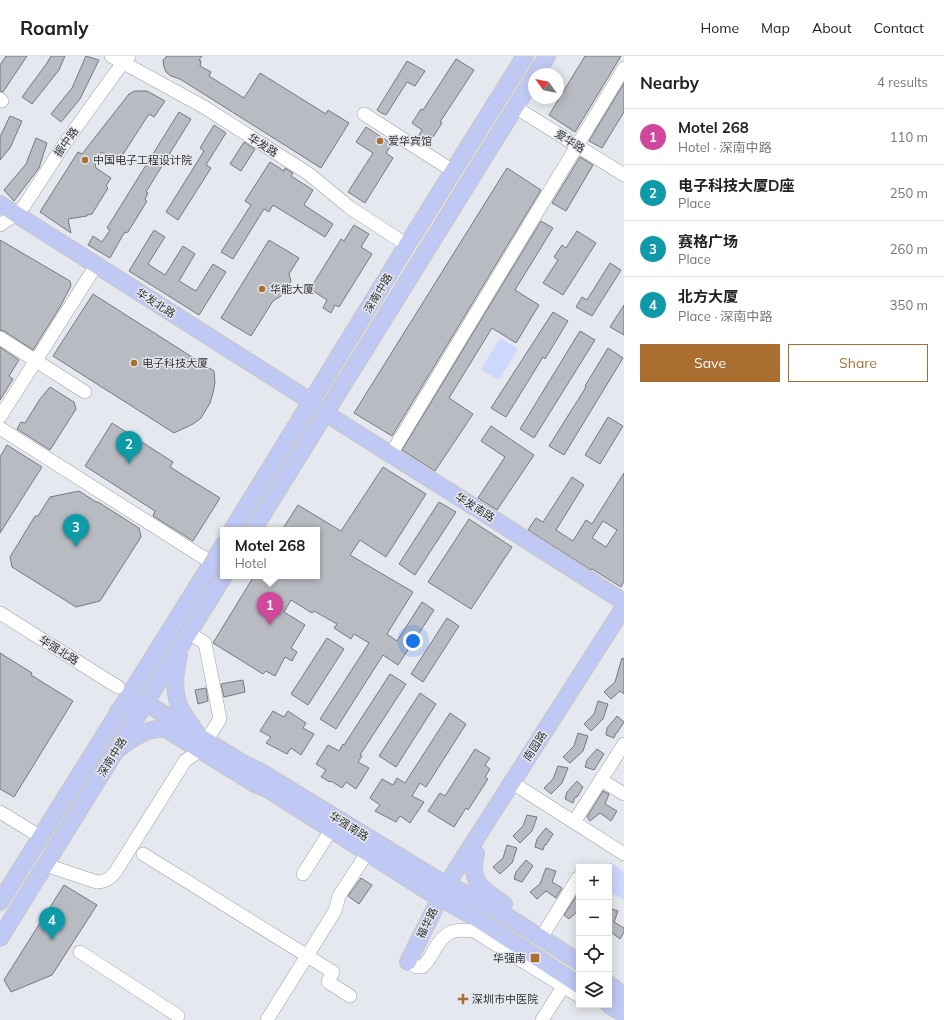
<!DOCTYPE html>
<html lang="en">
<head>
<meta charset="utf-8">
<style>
	body { margin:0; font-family:Mulish,"Noto Sans SC",sans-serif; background:#f6f6f6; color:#222 }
	.controls { position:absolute; right:12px; bottom:12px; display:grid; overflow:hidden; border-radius:0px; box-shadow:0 2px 10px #0003 }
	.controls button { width:36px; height:36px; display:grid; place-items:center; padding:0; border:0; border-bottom:1px solid #e0e0e0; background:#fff; color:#222; font:20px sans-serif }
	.compass { position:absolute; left:528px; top:12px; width:36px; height:36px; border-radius:50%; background:#fff; box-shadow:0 2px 10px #0003; rotate:303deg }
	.you { position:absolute; left:413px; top:585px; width:14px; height:14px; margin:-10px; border:3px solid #fff; border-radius:50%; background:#1a73e8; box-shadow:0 0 0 6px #1a73e833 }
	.badge { display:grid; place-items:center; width:26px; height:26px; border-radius:50%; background:#a96e30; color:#fff; font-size:13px; font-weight:700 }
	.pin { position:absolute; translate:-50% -33px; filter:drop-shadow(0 1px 2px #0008) }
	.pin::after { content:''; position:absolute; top:21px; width:14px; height:12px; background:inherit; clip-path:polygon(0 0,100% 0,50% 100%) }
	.popup { position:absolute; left:220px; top:471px; width:100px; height:52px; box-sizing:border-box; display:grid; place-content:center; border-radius:0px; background:#fff; filter:drop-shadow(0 1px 3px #0005); font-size:13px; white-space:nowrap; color:#767676 }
	.popup b { font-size:15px; color:#222 }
	.popup::after { content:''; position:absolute; left:50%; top:100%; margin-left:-8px; border:8px solid transparent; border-top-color:#fff }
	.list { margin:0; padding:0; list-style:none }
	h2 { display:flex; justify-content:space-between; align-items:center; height:52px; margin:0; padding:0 16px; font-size:17px }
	h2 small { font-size:13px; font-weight:400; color:#767676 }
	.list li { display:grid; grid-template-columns:26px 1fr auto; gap:12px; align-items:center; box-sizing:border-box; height:56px; padding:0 16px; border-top:1px solid #e0e0e0 }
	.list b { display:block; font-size:15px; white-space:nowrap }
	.list p { margin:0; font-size:13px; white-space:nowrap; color:#767676 }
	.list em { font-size:13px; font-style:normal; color:#767676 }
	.actions { display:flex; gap:8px; padding:12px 16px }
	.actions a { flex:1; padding:9px 0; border:1px solid #a96e30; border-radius:0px; text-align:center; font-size:14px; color:#a96e30 }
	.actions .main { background:#a96e30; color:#fff }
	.icon { flex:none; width:22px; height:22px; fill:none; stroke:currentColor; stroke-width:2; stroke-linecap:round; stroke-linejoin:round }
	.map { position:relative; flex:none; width:624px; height:964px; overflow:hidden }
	header { display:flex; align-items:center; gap:24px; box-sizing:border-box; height:56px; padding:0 20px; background:#fff; border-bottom:1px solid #e0e0e0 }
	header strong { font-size:19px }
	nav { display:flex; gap:22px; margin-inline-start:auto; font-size:14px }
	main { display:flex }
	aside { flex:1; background:#fff }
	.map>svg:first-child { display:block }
	.green { fill:#ced7fc }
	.building { fill:#b9bbc2; stroke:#78797f; fill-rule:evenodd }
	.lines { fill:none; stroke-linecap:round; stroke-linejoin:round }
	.minor-casing { stroke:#9d9fa5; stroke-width:14 }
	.major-casing { stroke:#c6c6c7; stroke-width:18 }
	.minor { stroke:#fff; stroke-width:13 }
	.major { stroke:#bfc9f4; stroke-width:16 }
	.poi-dot { fill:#a96e30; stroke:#e6e8ef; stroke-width:1.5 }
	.labels { text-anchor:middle; stroke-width:3; stroke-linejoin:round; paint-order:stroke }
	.poi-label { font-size:11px; fill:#333336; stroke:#e6e8ef; text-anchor:start }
	.street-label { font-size:11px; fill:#333336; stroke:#e6e8ef }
</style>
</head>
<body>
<header>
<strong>Roamly</strong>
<nav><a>Home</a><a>Map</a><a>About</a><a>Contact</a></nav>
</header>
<main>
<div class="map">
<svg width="624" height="964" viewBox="0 0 624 964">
	<rect width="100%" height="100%" fill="#e6e8ef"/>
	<g class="green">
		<polygon points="500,282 518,293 499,324 481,313"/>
		<polygon points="610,806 624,816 624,844 609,835 609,811 607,811"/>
	</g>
	<g class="building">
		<polygon points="6,0 27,0 3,36 0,35 0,9"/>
		<polygon points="51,0 65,0 59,14 32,48 22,41 47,7"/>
		<polygon points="86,0 99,4 80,43 61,66 51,58 72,32"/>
		<polygon points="167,0 202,0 199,4 201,5 200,10 211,16 209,20 244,42 260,17 326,58 328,54 349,67 321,112 180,23 171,20 166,16 164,11 163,4"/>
		<polygon points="585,0 621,0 575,76 549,59"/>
		<polygon points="456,3 474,14 440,66 442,67 433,81 429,78 424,85 418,81 422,74 412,67 421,53 423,54"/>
		<polygon points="407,5 425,15 415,30 407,26 386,59 383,57 383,58 377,54"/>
		<polygon points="624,27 624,56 602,92 589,85"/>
		<polygon points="135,35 147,35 165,45 154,61 149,58 118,106 102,96 95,107 96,112 111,122 106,130 108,132 92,158 87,159 87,160 68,163 71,177 40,156 78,96 82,98 129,38"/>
		<polygon points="179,56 191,63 146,136 148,137 145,143 147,145 128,176 124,177 110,202 88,189 93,180 102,186 110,174 107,172"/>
		<polygon points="10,60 22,65 10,92 0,104 0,81"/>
		<polygon points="214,69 226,77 206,109 211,112 178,164 166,156 204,95 200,92"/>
		<polygon points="366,71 392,88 386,97 393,102 365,147 348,136 373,97 356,86"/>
		<polygon points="36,82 47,87 39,112 14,145 4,134 26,108"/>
		<polygon points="244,86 255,93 241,115 230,108"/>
		<polygon points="580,101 593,109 566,155 552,147"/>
		<polygon points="270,106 284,115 285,112 293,117 291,120 313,134 304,149 333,168 325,181 273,149 269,156 264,153 233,203 221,196 251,149 245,145"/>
		<polygon points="507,112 541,134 392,380 354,357"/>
		<polygon points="541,165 553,172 515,234 539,249 516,287 492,272 449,342 473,358 435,415 402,394"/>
		<polygon points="354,169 369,178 361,191 372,198 339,251 335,249 331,257 323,252 327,244 310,233 341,183 344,185"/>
		<polygon points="154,174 165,181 148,208 165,219 183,190 195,198 179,225 196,235 213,208 226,216 199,259 129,215"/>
		<polygon points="577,175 596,187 563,239 543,227 558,204 554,201 562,189 566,192"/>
		<polygon points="0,184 70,225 71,230 60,251 33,294 4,275 0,274"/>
		<polygon points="269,184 299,202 289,218 291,225 281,240 273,245 251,280 221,262"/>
		<polygon points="610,207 621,214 592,260 576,251 582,241 587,244"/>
		<polygon points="93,238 214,315 215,326 213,337 210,347 201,362 193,368 174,377 53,300"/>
		<polygon points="624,249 624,279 610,271"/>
		<polygon points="553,256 568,265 545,303 543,301 506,361 491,352"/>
		<polygon points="580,275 595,284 534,382 520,373"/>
		<polygon points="0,291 19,304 9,320 13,323 0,344"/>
		<polygon points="608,292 623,302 564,399 549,390 586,331 585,330"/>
		<polygon points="50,331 74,346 76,353 50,394 17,373 21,366 25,367 40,343"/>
		<polygon points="608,361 623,370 600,408 585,399"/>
		<polygon points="112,367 173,406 170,411 220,442 193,485 153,460 155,455 85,410"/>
		<polygon points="491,370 534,399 497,454 478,442 505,401 481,385"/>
		<polygon points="7,389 42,411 0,477 0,401"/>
		<polygon points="383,411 426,438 386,501 360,484 350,499 413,536 387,578 397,585 422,546 434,554 398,609 383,599 336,673 320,663 369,587 354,578 351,583 334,572 337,568 314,555 312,557 291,544 284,556 305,569 291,592 297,596 292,605 285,601 275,620 266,615 263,618 213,587 254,520 317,520 317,474 282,474 298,449 341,475"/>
		<path d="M 624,417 L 624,525 L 621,531 L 592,513 L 591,514 L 528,474 L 536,462 L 543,466 L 572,421 L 584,429 L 556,474 L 573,485 L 586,464 L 592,468 ZM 603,465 L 617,474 L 606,491 L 592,482 Z"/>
		<polygon points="79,435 96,446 98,446 139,472 141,481 100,545 76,551 12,511 10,501 35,460 38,460 50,441"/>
		<polygon points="439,446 456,456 415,519 399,508"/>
		<polygon points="469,463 512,491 471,553 428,526"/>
		<polygon points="447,562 459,570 423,626 411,618"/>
		<polygon points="327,582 344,593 308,649 291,638"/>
		<polygon points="0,597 32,617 31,619 73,645 14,741 0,733"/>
		<polygon points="622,602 624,603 624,638 620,635 611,643 604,636 615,626"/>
		<polygon points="390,618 406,628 360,699 362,700 358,706 369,712 356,733 346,726 342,732 331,725 330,726 321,721 326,714 316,708 328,689 339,695 343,688 344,689"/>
		<polygon points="243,624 245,636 224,641 221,628"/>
		<polygon points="206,632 208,645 198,648 195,634"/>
		<polygon points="420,637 436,648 396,711 379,700"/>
		<polygon points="598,645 608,648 603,663 591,675 584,668 594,658"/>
		<polygon points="273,655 284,661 288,655 306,667 303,672 314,678 301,699 291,692 287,698 266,687 271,681 260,675"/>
		<polygon points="450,657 466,668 426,731 420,727 412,740 424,746 410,767 400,760 396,766 375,755 380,749 370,742 382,723 393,729 397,722 405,727"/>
		<polygon points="617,660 624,666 617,677 616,677 614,682 606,679 607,672"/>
		<polygon points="578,677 588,680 583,695 570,707 563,701 574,690"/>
		<polygon points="475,693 490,702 485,709 490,713 485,721 488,723 468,754 466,752 454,771 428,755 440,737 445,740"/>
		<polygon points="597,693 604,698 594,714 585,711 587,704"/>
		<polygon points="558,710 568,712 562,727 551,738 544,732 553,723"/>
		<polygon points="577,725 583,731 577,741 575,741 573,747 565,743 567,736"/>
		<polygon points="603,735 609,738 605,748 617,755 611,765 600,757 590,765 587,761"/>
		<polygon points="527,759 537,761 532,775 520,787 513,780 523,770"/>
		<polygon points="546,772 553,778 546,789 545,788 543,794 535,791 537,783"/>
		<polygon points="507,789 517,792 512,807 500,818 493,811 503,802"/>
		<polygon points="526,804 533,810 522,826 514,823 516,816"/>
		<polygon points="546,812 556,815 552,826 562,832 556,842 546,835 537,843 530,836 540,828"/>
		<polygon points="361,822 372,829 359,848 348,840"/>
		<polygon points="64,829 97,849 52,919 11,936 4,924"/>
		<polygon points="579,836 579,854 569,863 564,859"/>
		<polygon points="609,852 618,855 614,866 624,872 624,876 620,883 611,876 609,878"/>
	</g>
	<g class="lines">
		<defs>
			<g id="minor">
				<polyline points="111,0 204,51 309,118 349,151 407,189"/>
				<polyline points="0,43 2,45"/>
				<polyline points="515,51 624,119"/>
				<polyline points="364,58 453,115"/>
				<polyline points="0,169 16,158 24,150 65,87 116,16 129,0"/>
				<polyline points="0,282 85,336"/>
				<polyline points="0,361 92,216"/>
				<polyline points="0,372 212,507"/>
				<polyline points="391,398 624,12"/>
				<polyline points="0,557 118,631"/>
				<polyline points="189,577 205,587 220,663 206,685"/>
				<polyline points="601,724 624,738"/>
				<polyline points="519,731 624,798"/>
				<polyline points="0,756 41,781"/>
				<polyline points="574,766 624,688"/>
				<polyline points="143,798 333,916 328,926 350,940"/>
				<path d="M 46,809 L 97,826 C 106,826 111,822 116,815 L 185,705 L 200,694"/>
				<polyline points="303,818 331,774"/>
				<polyline points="541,882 578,822"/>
				<polyline points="80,896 178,960"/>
				<path d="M 408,906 L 417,911 L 422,911 C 427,907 430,902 433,896 C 444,876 452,872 474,875 L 579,940"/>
				<polyline points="267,964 335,855 339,840 367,797"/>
				<polyline points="542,964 563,931"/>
			</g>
			<g id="major">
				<polyline points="536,18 547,0"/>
				<polyline points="0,148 312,346"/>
				<polyline points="325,357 484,457 624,546"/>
				<polyline points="232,474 407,189 525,0"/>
				<polyline points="253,474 534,21"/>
				<path d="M 179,599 C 175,617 172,638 182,655 C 186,662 191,669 196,676"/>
				<path d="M 118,655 C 127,649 135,644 146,647 L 239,705 L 261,716 L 433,821 L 494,852 L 579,906"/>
				<path d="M 117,694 C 131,683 147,671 166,673 L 255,728 L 269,734 L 424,833 L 473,860 L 579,929"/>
				<path d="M 476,798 C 468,826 483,834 504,848"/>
				<polyline points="0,846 223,489"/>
				<polyline points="0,882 224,520"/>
				<polyline points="408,906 447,828 624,551"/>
				<polyline points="609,928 624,940"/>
				<polyline points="609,949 624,958"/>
			</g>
		</defs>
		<use href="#minor" class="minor-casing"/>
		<use href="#major" class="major-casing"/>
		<use href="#minor" class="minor"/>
		<use href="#major" class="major"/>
	</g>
	<g class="poi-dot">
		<circle cx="380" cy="85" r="4"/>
		<circle cx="85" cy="104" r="4"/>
		<circle cx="262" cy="233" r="4"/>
		<circle cx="134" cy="307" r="4"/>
		<rect x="530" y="897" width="10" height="10" rx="2"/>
		<path d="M461 937h4v4h4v4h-4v4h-4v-4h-4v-4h4z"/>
	</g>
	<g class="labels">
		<g class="poi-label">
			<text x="388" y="89">爱华宾馆</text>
			<text x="93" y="108">中国电子工程设计院</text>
			<text x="270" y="237">华能大厦</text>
			<text x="142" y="311">电子科技大厦</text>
			<text x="526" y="906" text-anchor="end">华强南</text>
			<text x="472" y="947">深圳市中医院</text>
		</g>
		<g class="street-label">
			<text transform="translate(570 85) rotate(32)" y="4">爱华路</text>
			<text transform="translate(66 86) rotate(-55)" y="4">振中路</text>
			<text transform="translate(263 89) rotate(32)" y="4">华发路</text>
			<text transform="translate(378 237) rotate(-59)" y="4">深南中路</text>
			<text transform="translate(156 247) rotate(33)" y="4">华发北路</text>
			<text transform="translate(475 451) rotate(32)" y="4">华发南路</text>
			<text transform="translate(59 594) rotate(32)" y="4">华强北路</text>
			<text transform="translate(535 690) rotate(-57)" y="4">南园路</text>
			<text transform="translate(112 701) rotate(-58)" y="4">深南中路</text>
			<text transform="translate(349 770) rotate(32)" y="4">华强南路</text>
			<text transform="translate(427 867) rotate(-64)" y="4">福华路</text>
		</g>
	</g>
</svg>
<div class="controls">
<button>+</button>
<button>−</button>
<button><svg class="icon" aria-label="locate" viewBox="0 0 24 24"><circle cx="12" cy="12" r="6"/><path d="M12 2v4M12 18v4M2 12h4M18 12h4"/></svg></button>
<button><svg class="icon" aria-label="layers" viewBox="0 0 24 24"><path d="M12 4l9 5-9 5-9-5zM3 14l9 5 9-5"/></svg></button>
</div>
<svg class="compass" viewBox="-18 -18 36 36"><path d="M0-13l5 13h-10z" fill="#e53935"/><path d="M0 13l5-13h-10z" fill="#767676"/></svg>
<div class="you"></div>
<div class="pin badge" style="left:270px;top:569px;background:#d1479c">1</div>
<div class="popup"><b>Motel 268</b>Hotel</div>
<div class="pin badge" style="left:129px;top:408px;background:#0f9aa8">2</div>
<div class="pin badge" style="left:76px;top:491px;background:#0f9aa8">3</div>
<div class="pin badge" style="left:52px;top:884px;background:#0f9aa8">4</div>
</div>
<aside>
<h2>Nearby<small>4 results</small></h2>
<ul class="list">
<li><span class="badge" style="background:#d1479c">1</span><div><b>Motel 268</b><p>Hotel · 深南中路</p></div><em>110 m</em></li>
<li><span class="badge" style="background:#0f9aa8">2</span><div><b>电子科技大厦D座</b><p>Place</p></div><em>250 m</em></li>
<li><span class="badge" style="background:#0f9aa8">3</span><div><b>赛格广场</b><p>Place</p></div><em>260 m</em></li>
<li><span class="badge" style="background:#0f9aa8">4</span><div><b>北方大厦</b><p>Place · 深南中路</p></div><em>350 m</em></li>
</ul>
<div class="actions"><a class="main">Save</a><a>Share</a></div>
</aside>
</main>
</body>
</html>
